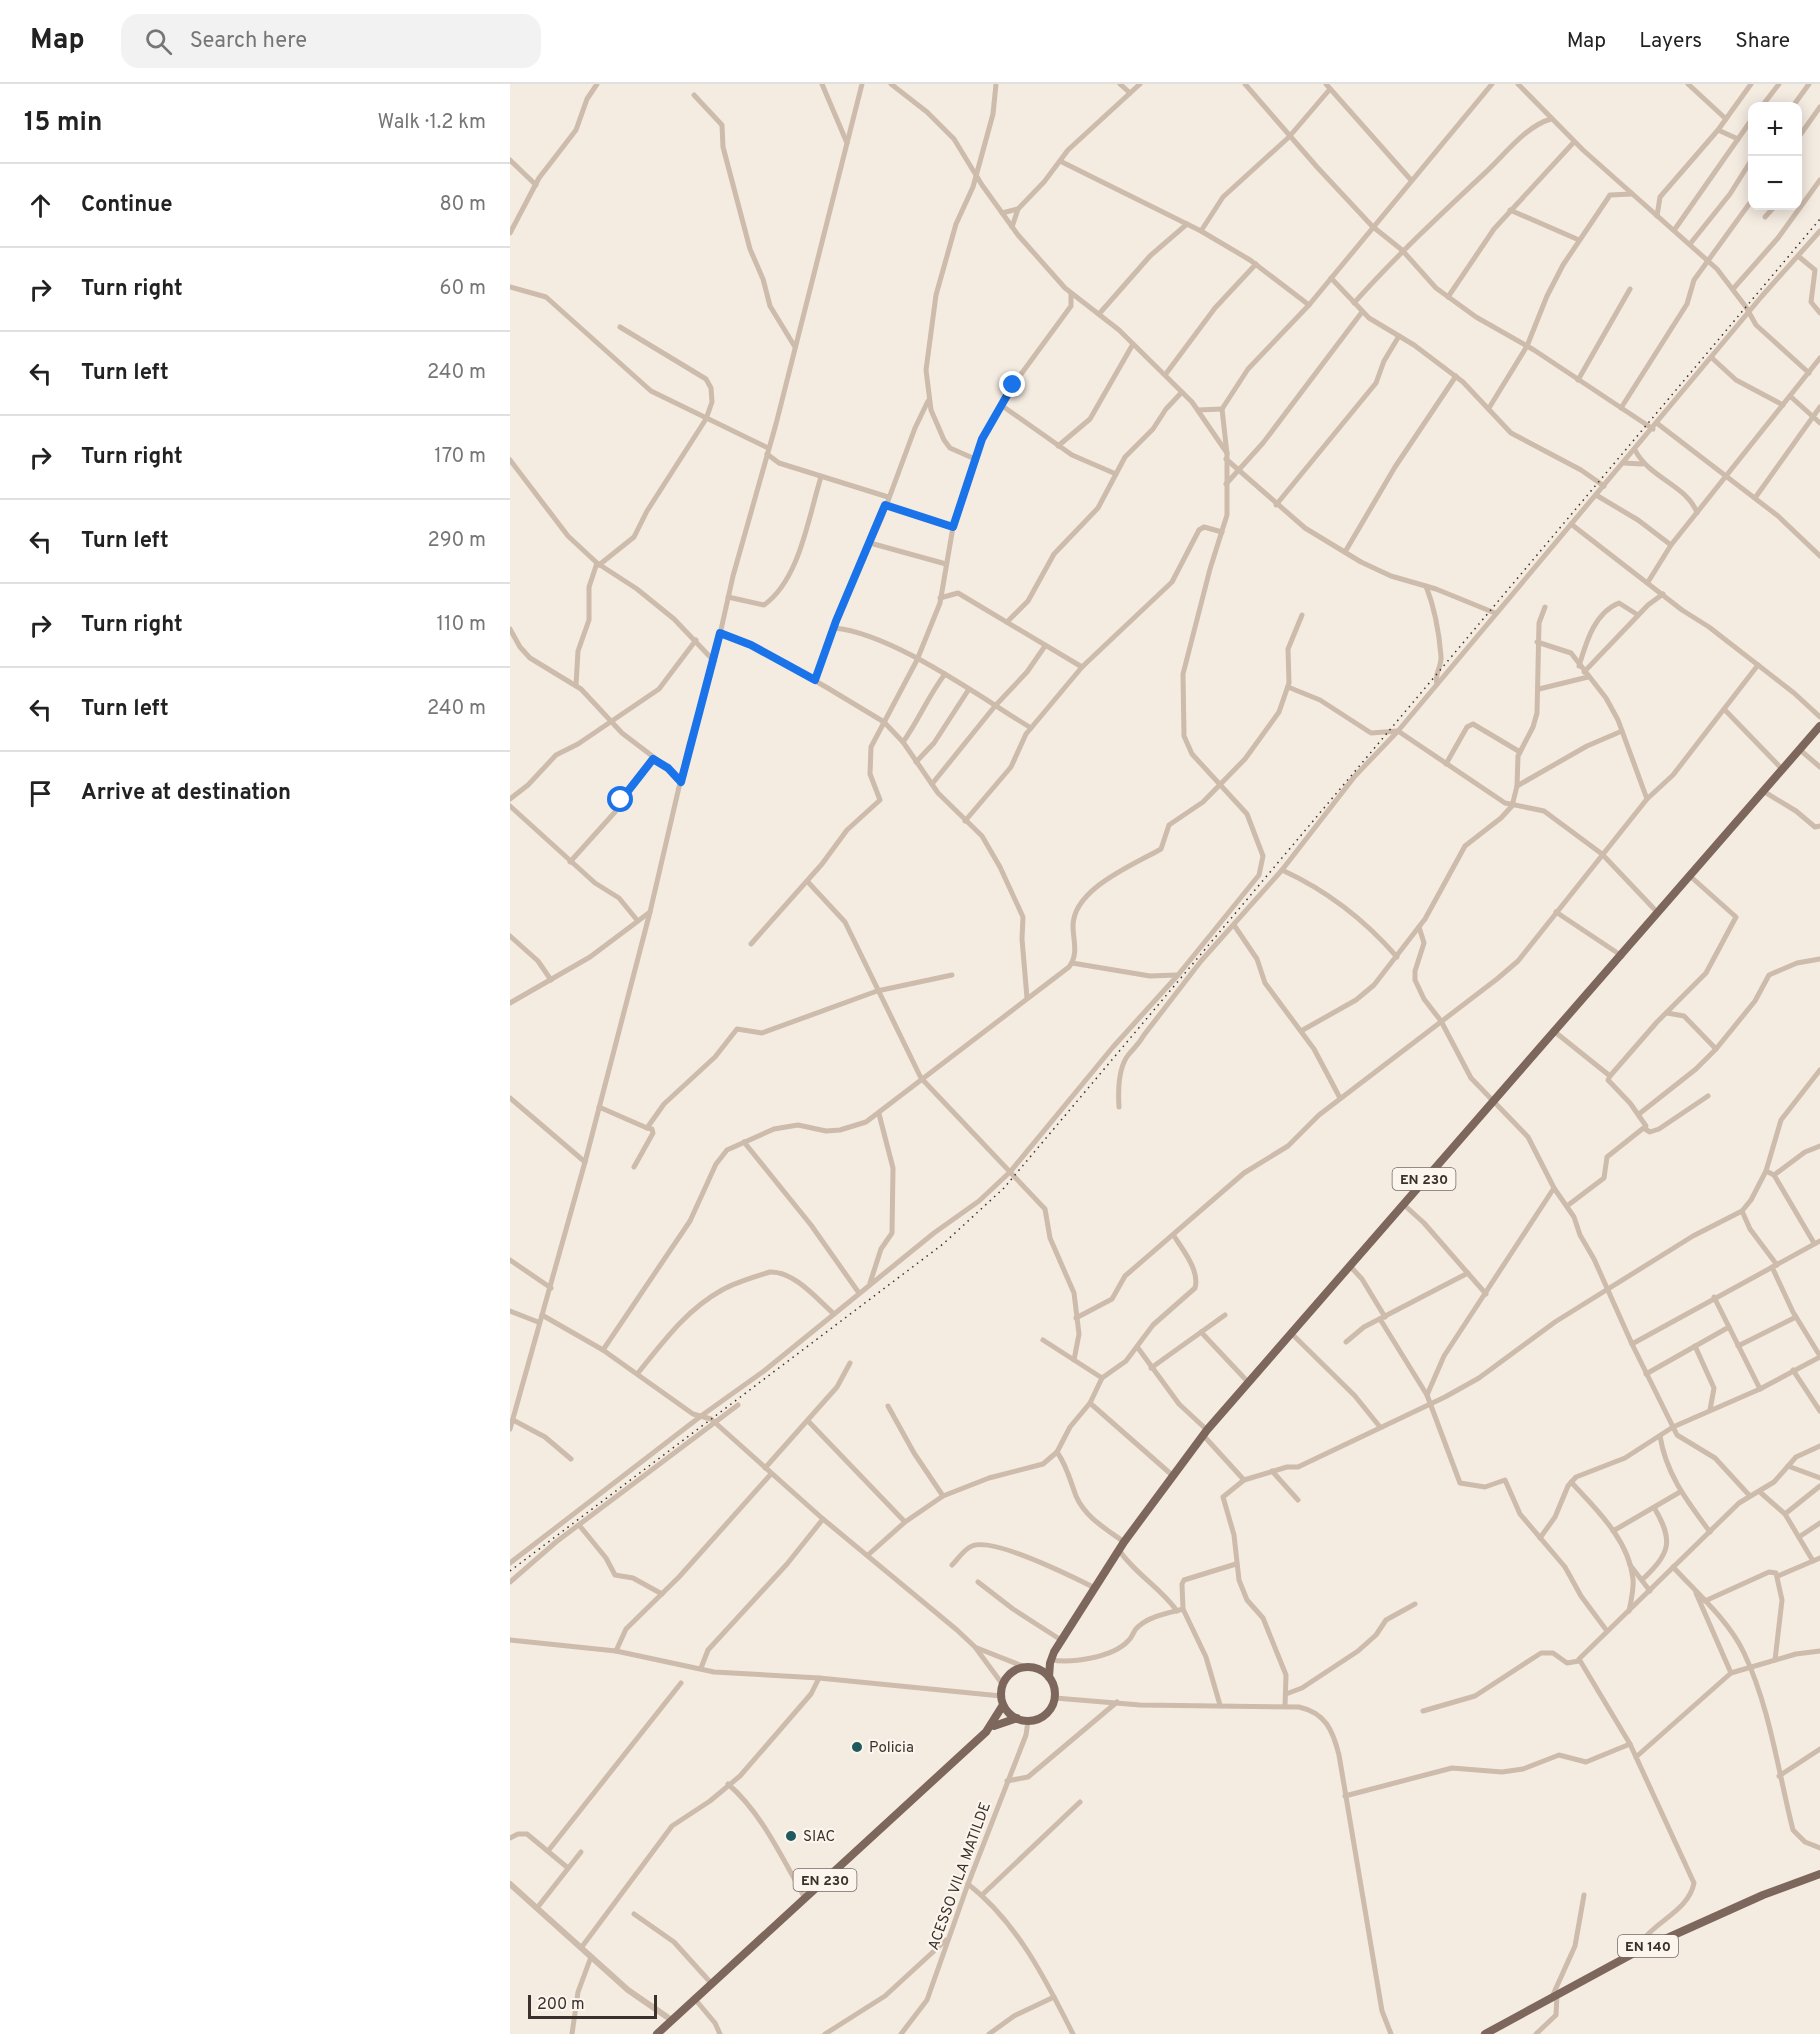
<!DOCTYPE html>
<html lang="en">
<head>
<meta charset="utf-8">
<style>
	body { margin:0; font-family:Overpass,sans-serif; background:#f2f2f2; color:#222 }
	.controls { position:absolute; right:18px; top:18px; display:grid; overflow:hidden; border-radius:12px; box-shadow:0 3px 15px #0003 }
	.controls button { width:54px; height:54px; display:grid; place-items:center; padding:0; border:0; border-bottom:2px solid #e0e0e0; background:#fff; color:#222; font:30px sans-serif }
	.scale { position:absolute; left:18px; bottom:15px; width:129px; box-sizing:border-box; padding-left:6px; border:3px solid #3b302b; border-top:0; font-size:16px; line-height:21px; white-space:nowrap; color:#3b302b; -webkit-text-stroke:4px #fbf5ee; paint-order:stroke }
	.stop { position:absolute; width:18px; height:18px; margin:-14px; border:4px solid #1a73e8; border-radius:50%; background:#fff }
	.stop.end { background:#1a73e8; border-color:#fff; box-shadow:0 2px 6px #0008 }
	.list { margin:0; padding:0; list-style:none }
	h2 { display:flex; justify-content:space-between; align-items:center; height:78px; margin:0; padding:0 24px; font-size:26px }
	h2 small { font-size:20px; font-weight:400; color:#767676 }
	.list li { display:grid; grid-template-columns:39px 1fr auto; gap:18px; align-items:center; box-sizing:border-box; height:84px; padding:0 24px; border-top:2px solid #e0e0e0 }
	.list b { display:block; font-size:22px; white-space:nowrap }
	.list em { font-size:20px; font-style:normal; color:#767676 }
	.icon { flex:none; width:33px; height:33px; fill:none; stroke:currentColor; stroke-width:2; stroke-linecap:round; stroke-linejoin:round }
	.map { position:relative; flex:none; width:1310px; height:1950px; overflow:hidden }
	header { display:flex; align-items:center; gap:36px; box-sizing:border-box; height:84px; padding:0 30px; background:#fff; border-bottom:2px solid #e0e0e0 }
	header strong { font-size:28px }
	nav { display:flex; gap:33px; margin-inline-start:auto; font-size:21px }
	.search { width:420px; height:54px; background:#f2f2f2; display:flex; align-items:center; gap:15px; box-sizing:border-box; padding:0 21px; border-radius:18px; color:#767676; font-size:22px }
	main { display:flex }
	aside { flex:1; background:#fff }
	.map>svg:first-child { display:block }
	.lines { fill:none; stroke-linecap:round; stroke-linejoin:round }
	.minor { stroke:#cdbbac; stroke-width:5 }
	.tertiary { stroke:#cdbbac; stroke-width:6 }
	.primary { stroke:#7d675c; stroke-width:8 }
	.rail { stroke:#3b302b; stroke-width:1.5; stroke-dasharray:1.5 4.5; stroke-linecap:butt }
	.route { stroke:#1a73e8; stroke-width:8 }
	.poi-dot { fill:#1f5a5e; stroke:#fbf5ee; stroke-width:2 }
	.labels { text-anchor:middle; stroke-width:4.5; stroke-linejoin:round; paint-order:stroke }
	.shield { fill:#fbf5ee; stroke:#756b66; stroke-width:1.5 }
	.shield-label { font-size:14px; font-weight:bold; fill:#3b302b }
	.poi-label { font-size:15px; fill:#3b302b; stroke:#fbf5ee; text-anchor:start }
	.street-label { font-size:15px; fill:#3b302b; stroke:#fbf5ee }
</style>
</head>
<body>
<header>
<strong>Map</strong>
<div class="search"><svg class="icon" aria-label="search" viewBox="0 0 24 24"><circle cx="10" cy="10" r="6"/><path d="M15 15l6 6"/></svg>Search here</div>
<nav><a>Map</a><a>Layers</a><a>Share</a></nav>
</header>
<main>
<aside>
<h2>15 min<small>Walk · 1.2 km</small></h2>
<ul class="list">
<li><svg class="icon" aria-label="ahead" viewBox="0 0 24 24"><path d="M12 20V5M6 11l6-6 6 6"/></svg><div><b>Continue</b></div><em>80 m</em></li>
<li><svg class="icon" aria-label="right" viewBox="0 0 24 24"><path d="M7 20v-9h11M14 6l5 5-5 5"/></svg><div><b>Turn right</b></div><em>60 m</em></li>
<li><svg class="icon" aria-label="left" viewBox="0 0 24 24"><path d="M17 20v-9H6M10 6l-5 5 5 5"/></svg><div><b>Turn left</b></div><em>240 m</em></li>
<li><svg class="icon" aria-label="right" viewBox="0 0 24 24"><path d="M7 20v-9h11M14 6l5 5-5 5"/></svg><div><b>Turn right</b></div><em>170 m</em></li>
<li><svg class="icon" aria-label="left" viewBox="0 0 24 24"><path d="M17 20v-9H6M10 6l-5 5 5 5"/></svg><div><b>Turn left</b></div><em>290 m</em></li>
<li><svg class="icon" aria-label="right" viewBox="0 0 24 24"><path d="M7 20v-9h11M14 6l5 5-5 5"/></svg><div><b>Turn right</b></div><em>110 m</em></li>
<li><svg class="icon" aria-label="left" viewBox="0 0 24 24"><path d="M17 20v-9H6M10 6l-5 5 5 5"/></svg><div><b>Turn left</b></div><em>240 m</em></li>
<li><svg class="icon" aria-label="arrive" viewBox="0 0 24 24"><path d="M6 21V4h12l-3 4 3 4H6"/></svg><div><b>Arrive at destination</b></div></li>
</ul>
</aside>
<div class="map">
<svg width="1310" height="1950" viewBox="0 0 1310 1950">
	<rect width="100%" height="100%" fill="#f4ebe1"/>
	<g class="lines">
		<g class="minor">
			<polyline points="312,0 337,59"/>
			<polyline points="381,0 417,28 444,55 472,101 508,151 555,204 609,246 682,318 717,369"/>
			<polyline points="610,0 620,9"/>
			<polyline points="735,0 807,83 862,142 892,166 926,204 966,233 1024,266 1143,345"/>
			<polyline points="816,0 901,96"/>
			<polyline points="1008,0 1073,66 1207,185 1236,223 1246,241 1299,289"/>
			<polyline points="1178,0 1216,35"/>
			<polyline points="184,11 212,41 213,63 240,165 253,195 260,222 285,263"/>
			<polyline points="1252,22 1269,0"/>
			<polyline points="1283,22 1299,0"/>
			<polyline points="1208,46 1228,55"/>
			<polyline points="1288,54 1310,23"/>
			<polyline points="0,76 26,101"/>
			<polyline points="550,77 691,147 740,176 799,221"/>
			<polyline points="1000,126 1069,156"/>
			<polyline points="492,129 508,125"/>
			<polyline points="1147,132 1150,113 1208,46 1241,0"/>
			<polyline points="1255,133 1265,122"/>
			<polyline points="502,143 508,125 534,98 558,66 630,0"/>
			<polyline points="1165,145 1242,35"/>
			<polyline points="691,147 713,113 779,53 820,5"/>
			<polyline points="0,149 29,94 66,46 77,15 87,0"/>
			<polyline points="1180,160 1220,110 1242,75"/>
			<polyline points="1288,172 1305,186 1301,218 1310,229"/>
			<polyline points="821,194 859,234 904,261 953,298 1001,349 1071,386 1094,402"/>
			<polyline points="0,203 36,213 141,307 258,364"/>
			<polyline points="1223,205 1268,154 1310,96"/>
			<polyline points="938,213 984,145 1064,58"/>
			<path d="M 844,219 C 886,172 931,130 977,87 C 995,70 1016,42 1041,35"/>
			<polyline points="589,230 640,172 677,140"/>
			<polyline points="1202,274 1226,296 1273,321"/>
			<polyline points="655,291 705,224 746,180"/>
			<polyline points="1068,296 1120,205"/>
			<polyline points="1280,312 1310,339"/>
			<polyline points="491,321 562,371 606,390"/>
			<polyline points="979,324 1017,262 1037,212 1053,181 1100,111 1122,110"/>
			<polyline points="1111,324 1177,220 1184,196 1242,116"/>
			<polyline points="688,326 712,325"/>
			<polyline points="1148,340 1268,432 1310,472"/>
			<polyline points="548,362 580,335 623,260"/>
			<path d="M 1125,366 C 1139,394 1178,402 1187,429"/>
			<polyline points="257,370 269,379 378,413"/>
			<polyline points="465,375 440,364 434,356 421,326 416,286 426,211 446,140 463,103 483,30 486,0"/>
			<polyline points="716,375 795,444 851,478 881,492 926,505 985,529"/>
			<polyline points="0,376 58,452 87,479 127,505 164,535 204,577"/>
			<polyline points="1114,379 1132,380"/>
			<polyline points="716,400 753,359 852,228"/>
			<polyline points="1086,411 1128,436 1161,461"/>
			<polyline points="1245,414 1310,323"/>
			<polyline points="375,421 443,443"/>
			<polyline points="766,421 866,299 874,277 889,252"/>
			<polyline points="1061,440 1172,526 1199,543 1284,609 1310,633"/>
			<polyline points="360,459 436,480"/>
			<polyline points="835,468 885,383 946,292"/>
			<polyline points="89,481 124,453 137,427 196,335 202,318 201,304 196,295 110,243"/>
			<polyline points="1138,498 1161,461 1310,274"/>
			<path d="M 916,502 C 925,525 929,547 931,572 C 932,583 924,589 927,600"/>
			<path d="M 218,513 L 254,521 C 290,495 298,434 311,393"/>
			<polyline points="430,514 448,509 572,583"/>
			<polyline points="497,538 518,517 544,470 588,424 615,373 643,345 656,325 672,308"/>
			<path d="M 324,544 C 382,549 470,613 521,644"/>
			<polyline points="0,545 10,563 20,574 71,605 112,649 158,684 171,698"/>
			<polyline points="210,549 241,561 316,603 374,638 393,658 428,709 472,752 490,783 513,833 512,855 517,914"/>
			<polyline points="1027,558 1061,569 1096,614 1108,636 1137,715"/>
			<path d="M 1069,582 C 1076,559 1084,529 1109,519 L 1128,531"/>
			<polyline points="1074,588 1138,521 1153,510"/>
			<polyline points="305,596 326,537 372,433 405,344 418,317"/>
			<polyline points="66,601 68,567 79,536 79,503 87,479"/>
			<polyline points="778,603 810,616 861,649 888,647 995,719 1034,727 1092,770 1148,829"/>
			<polyline points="1029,605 1078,593"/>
			<polyline points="1214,625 1272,685"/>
			<path d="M 393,658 C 409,636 418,612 435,590"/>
			<polyline points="1289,665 1310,683"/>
			<polyline points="406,678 424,659 459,605"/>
			<polyline points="936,680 957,643 963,640 1010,668"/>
			<polyline points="422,700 485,622 517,588 535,562"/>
			<polyline points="1007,702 1077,662 1112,647"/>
			<polyline points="1253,707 1286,727 1305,743 1310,742"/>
			<polyline points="0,715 18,701 46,671 68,660 149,605 186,556"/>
			<polyline points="0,722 85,799 109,814 127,836"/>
			<polyline points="455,737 501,683 516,650 572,583 662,498 689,446 694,443 712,448"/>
			<polyline points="60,778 105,728 115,710 143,675"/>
			<path d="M 772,786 C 818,807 854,835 887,873"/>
			<polyline points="297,797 335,838 411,994 535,1125 540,1154 564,1209 569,1250 564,1276"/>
			<polyline points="1046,828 1112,872"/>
			<polyline points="724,841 747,875 755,899 804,965 830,1014"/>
			<polyline points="909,843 914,859 905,887 905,896 914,915 931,937 961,994 1018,1053 1044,1104 1064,1133 1070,1151 1084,1175 1122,1260 1167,1351 1205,1374 1239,1411"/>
			<polyline points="0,852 28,877 41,896"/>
			<polyline points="241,860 312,780 337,746 370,716 360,690 361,663 407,576 430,519 443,443 472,355 503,301 561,222 561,209"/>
			<polyline points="562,879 640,892 667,891"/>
			<polyline points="0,919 80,873 140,828"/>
			<polyline points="1157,929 1174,932 1206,965"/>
			<polyline points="791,947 846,916 864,901 915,835 955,762 991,734 1002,722 1007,702 1008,672 1023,643 1027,629 1029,539 1035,523"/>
			<polyline points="1045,948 1100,992 1147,938 1196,889 1226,833 1180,792"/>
			<polyline points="0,1014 75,1078"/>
			<polyline points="89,1023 137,1044"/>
			<path d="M 609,1023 C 608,1007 608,983 619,970 C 625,963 629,960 634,951 L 691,877 L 772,786 L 845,692 L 888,647 L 1252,212 L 1310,147"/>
			<polyline points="1129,1030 1186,985 1206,965 1245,917 1259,891 1287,879 1310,875"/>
			<polyline points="1135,1045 1140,1048 1149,1045 1198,1012"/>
			<polyline points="234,1058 301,1141 349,1209"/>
			<polyline points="124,1083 143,1049 142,1045 137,1044 154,1020 205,973 227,945 252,949 367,907 442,891"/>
			<polyline points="1256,1087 1264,1091 1304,1159"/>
			<polyline points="1264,1091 1295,1068 1310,1062"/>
			<polyline points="1044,1104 934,1272 917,1311 950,1399 975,1403 995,1396 1010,1430 1055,1483 1071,1512 1097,1547"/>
			<polyline points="893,1120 914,1139 976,1210"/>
			<polyline points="1057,1122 1094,1094 1097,1073 1136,1042 1120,1019 1098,996 1100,992"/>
			<polyline points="1232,1127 1240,1145 1267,1181"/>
			<polyline points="0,1176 41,1204"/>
			<polyline points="839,1181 852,1195 875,1233"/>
			<polyline points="1262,1183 1283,1228 1310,1272"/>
			<polyline points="360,1199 371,1165 382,1149 383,1084 369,1030"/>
			<polyline points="1204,1213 1250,1305"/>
			<polyline points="0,1227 28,1238"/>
			<polyline points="32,1231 93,1266 183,1330 201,1335 313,1435 447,1546 465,1563 493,1601"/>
			<polyline points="566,1234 602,1215 615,1192 734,1089 778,1062 809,1031 987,895 1008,877 1137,715 1163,691 1248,581"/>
			<polyline points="870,1235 917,1311"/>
			<polyline points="691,1248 738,1298"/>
			<polyline points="781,1249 845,1312 870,1343"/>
			<polyline points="533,1256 592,1294"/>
			<polyline points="836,1258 854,1243 958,1189"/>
			<polyline points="1122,1260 1310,1157"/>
			<polyline points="1185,1262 1204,1304 1200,1326"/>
			<polyline points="1228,1262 1286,1233"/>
			<polyline points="628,1264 669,1320 697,1346"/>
			<path d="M 93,1266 L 180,1137 L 206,1080 L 217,1066 L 264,1045 L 288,1041 L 316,1047 L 330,1046 L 356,1038 L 559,883 C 569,870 563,856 563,842 C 563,805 623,781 651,765 L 659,741 L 693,718 L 735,675 L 769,628 L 779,599 L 778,565 L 792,531"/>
			<polyline points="641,1284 715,1231"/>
			<polyline points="1283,1286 1310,1327"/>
			<path d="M 128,1289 C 153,1258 176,1226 212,1206 C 226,1198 244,1193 260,1188 C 284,1187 307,1215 324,1230"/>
			<polyline points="1136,1290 1219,1243"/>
			<polyline points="580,1319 662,1391"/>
			<polyline points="378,1322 404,1369 433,1412"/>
			<polyline points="3,1336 35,1353 61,1375"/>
			<polyline points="299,1338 395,1438"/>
			<polyline points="0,1345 75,1078 140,828 179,660 204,577 223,492 266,340 352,0"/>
			<polyline points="693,1351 734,1396 777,1383 788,1383 935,1313 969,1294 1045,1238 1183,1152 1232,1127 1241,1116 1256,1087 1271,1036 1310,986"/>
			<path d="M 1150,1352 C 1156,1390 1177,1417 1200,1448"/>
			<path d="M 547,1368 C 557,1382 560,1396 566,1412 C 575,1433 596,1445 614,1458"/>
			<polyline points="1278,1382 1310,1394"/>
			<polyline points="255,1384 327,1303 340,1279"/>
			<polyline points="762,1387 788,1416"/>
			<polyline points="734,1396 713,1413 724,1451 729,1496 737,1516 753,1534 776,1591 775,1622"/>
			<path d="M 1061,1398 C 1086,1425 1119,1456 1123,1495 C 1124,1505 1121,1517 1119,1527"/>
			<polyline points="1251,1409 1275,1430 1303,1477 1310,1474"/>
			<polyline points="1275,1430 1310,1402"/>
			<polyline points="69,1441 96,1474 105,1491 123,1494 152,1510"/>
			<polyline points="1103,1447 1170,1408"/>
			<polyline points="1289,1453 1310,1439"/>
			<polyline points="1030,1454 1045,1433 1058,1402 1066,1393 1115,1374 1163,1343 1250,1305 1310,1273"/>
			<path d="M 609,1466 C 625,1490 650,1503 667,1527"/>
			<path d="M 358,1471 L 395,1438 L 433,1412 L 479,1394 L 533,1380 L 547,1368 L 560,1343 L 580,1319 L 592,1294 L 616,1277 L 643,1241 L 685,1204 C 690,1187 673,1166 664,1152"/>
			<polyline points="0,1479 191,1332 254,1287 424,1149 469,1117 500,1088 603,963 668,891 749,791 753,772 737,730 682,670 674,652 673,590 700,485 717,431 717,370 712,325 738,285 799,221 982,0"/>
			<path d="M 442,1481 C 448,1475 454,1465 462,1462 C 484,1453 563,1493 585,1504"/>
			<polyline points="1120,1481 1140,1507"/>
			<path d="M 1163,1483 C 1187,1509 1219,1537 1234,1569 C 1260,1624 1268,1687 1283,1746 L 1295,1758 L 1310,1764"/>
			<polyline points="1268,1492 1303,1477"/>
			<path d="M 1132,1496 C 1160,1469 1164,1458 1145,1425"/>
			<polyline points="0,1498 46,1458 228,1321"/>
			<polyline points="468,1498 503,1525 551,1556"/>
			<polyline points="1186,1509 1221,1589"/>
			<polyline points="1195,1517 1259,1488 1266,1489 1272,1516 1265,1576"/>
			<polyline points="673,1525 696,1573 710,1621"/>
			<polyline points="0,1556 106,1567 204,1588 309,1594 491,1612"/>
			<polyline points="467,1564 515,1583"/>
			<polyline points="106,1567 116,1545 169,1493 261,1390"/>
			<path d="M 541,1576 C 562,1579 602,1574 618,1557 C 623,1553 623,1546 629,1542 C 640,1532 659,1529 673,1525 L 672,1500 L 674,1496 L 726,1480"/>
			<polyline points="191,1584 198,1566 277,1480 313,1435"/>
			<polyline points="776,1610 792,1604 848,1567 866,1551 876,1536 905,1520"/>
			<path d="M 545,1614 L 630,1621 L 789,1623 C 816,1629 823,1647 829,1671 L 872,1927 L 881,1950"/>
			<polyline points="913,1627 965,1612 1031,1569 1043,1569 1057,1579 1069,1577"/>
			<polyline points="1126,1673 1221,1589 1286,1570 1310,1567"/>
			<polyline points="1269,1692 1310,1665"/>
			<polyline points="497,1697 518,1693 607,1618"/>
			<path d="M 218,1700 C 252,1729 273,1776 295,1814"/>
			<polyline points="835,1712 942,1684 992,1688 1013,1685 1049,1671 1076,1678 1120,1660"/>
			<polyline points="0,1754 8,1750 17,1750 58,1784"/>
			<polyline points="38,1767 171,1599"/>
			<path d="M 458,1800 C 507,1838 536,1896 563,1950"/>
			<polyline points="472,1811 570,1718"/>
			<polyline points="27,1824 71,1768"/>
			<polyline points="124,1830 164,1858 201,1899"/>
			<polyline points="71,1864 162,1742 200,1717 230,1692 301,1610 309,1594"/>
			<path d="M 1126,1868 C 1137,1839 1178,1830 1184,1799 L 1120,1660 L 1069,1575 L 1229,1419 L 1264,1398 L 1286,1373 L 1310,1362"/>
			<polyline points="1042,1913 1065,1862 1074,1811"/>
			<polyline points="184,1914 205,1939 210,1950"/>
			<polyline points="62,1950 68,1908 81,1873"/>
			<polyline points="315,1950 375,1912 436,1856"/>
			<polyline points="391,1950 417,1916 458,1800 516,1651 518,1637"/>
			<polyline points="479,1950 504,1932 544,1913"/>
			<polyline points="1026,1950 1046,1931 1047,1910"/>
		</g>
		<polyline class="tertiary" points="0,1800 118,1906 160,1935"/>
		<g class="primary">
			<circle cx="518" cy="1610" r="27"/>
			<polyline points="539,1593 540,1579 544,1568 614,1458 697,1346 1310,642"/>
			<polyline points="484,1642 507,1634"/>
			<polyline points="147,1950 476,1648 493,1621"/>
			<polyline points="975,1950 1126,1868 1253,1811 1310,1790"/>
		</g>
		<polyline class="rail" points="0,1487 433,1160 494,1104 1310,135"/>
	</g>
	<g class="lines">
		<polyline class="route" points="111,716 143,675 158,684 171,698 210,549 241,561 305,596 326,537 375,421 443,443 472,355 503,301"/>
	</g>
	<g class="poi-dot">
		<circle cx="347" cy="1663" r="6"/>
		<circle cx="281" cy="1752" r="6"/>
	</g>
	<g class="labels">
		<g class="shield">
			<rect x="882.5" y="1084" width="63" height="22" rx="4.5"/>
			<rect x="283.5" y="1785" width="63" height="22" rx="4.5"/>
			<rect x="1108" y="1851" width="60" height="22" rx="4.5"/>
		</g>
		<g class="shield-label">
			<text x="914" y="1100">EN 230</text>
			<text x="315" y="1801">EN 230</text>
			<text x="1138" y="1867">EN 140</text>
		</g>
		<g class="poi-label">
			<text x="359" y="1668">Policia</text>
			<text x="293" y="1757">SIAC</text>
		</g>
		<g class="street-label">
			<text transform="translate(449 1792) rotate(-70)" y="5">ACESSO VILA MATILDE</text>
		</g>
	</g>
</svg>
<div class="controls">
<button>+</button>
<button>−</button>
</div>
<div class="scale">200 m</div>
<div class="stop" style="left:111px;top:716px"></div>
<div class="stop end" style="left:503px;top:301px"></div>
</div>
</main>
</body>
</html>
